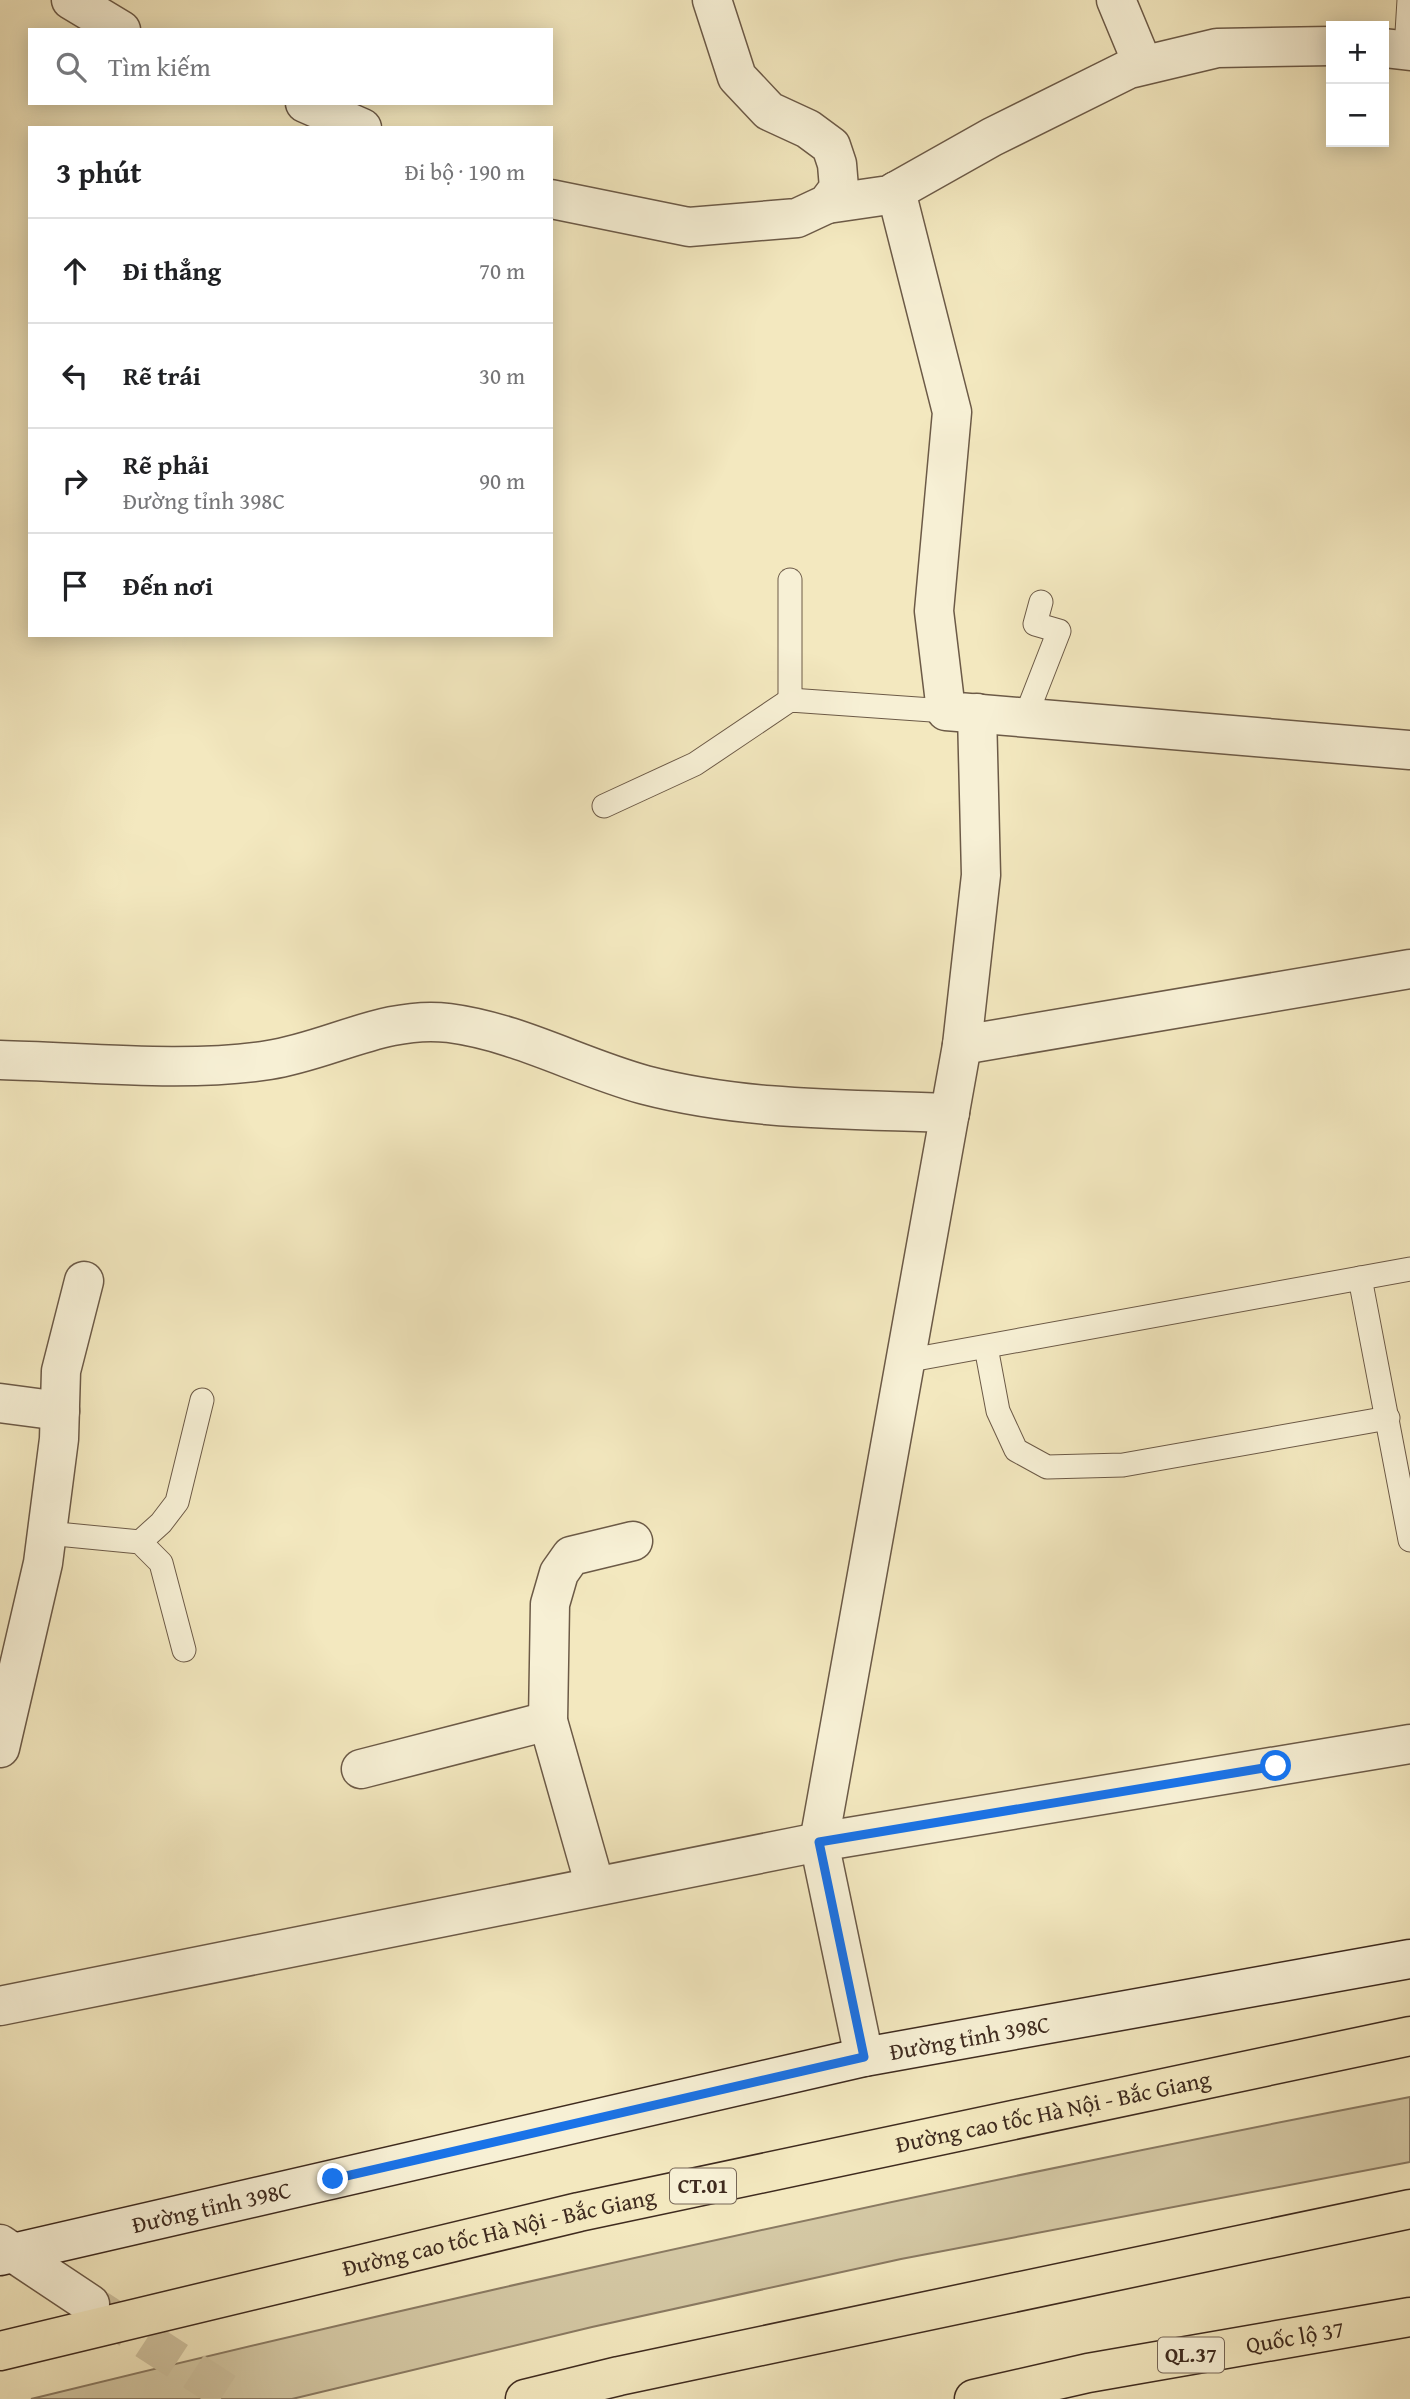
<!DOCTYPE html>
<html lang="vi">
<head>
<meta charset="utf-8">
<style>
	body { margin:0; font-family:"Gentium Book Plus",serif; background:#f2f2f2; color:#202124 }
	.controls { position:absolute; right:21px; top:21px; display:grid; overflow:hidden; border-radius:0px; box-shadow:0 4px 18px #0003 }
	.controls button { width:63px; height:63px; display:grid; place-items:center; padding:0; border:0; border-bottom:2px solid #e0e0e0; background:#fff; color:#202124; font:35px sans-serif }
	.stop { position:absolute; width:21px; height:21px; margin:-16px; border:5px solid #1a73e8; border-radius:50%; background:#fff }
	.stop.end { background:#1a73e8; border-color:#fff; box-shadow:0 2px 7px #0008 }
	.list { margin:0; padding:0; list-style:none }
	h2 { display:flex; justify-content:space-between; align-items:center; height:91px; margin:0; padding:0 28px; font-size:30px }
	h2 small { font-size:23px; font-weight:400; color:#757577 }
	.list li { display:grid; grid-template-columns:46px 1fr auto; gap:21px; align-items:center; box-sizing:border-box; height:105px; padding:0 28px; border-top:2px solid #e0e0e0 }
	.list b { display:block; font-size:26px; white-space:nowrap }
	.list p { margin:0; font-size:23px; white-space:nowrap; color:#757577 }
	.list em { font-size:23px; font-style:normal; color:#757577 }
	.icon { flex:none; width:38px; height:38px; fill:none; stroke:currentColor; stroke-width:2; stroke-linecap:round; stroke-linejoin:round }
	.map { position:relative; flex:none; width:1410px; height:2399px; overflow:hidden }
	.search { position:absolute; background:#fff; box-shadow:0 4px 18px #0003; left:28px; top:28px; width:525px; height:77px; display:flex; align-items:center; gap:18px; box-sizing:border-box; padding:0 24px; border-radius:0px; color:#757577; font-size:26px }
	.panel { position:absolute; background:#fff; box-shadow:0 4px 18px #0003; left:28px; top:126px; width:525px; height:511px; border-radius:0px }
	.map>svg:first-child { display:block }
	.green { fill:#d4c8a4; stroke:#8a7a62; stroke-width:2 }
	.lines { fill:none; stroke-linecap:round; stroke-linejoin:round }
	.street-tunnel { stroke:#cfc29f; stroke-width:38; stroke-dasharray:38 19; stroke-linecap:butt }
	.lane-casing { stroke:#6c5a47; stroke-width:25 }
	.street-casing { stroke:#6c5a47; stroke-width:41 }
	.secondary-casing { stroke:#3f2b1f; stroke-width:41 }
	.highway-casing { stroke:#3f2b1f; stroke-width:41 }
	.lane { stroke:#f7f0d5; stroke-width:23 }
	.street { stroke:#f7f0d5; stroke-width:38 }
	.secondary { stroke:#f7f0d5; stroke-width:38 }
	.highway { stroke:#f3e8bf; stroke-width:38 }
	.route { stroke:#1a73e8; stroke-width:9 }
	.labels { text-anchor:middle; stroke-width:6; stroke-linejoin:round; paint-order:stroke }
	.shield { fill:#f7f0d5; stroke:#766656; stroke-width:2 }
	.shield-label { font-size:21px; font-weight:bold; fill:#3f2b1f }
	.street-label { font-size:23px; fill:#3f2b1f; stroke:#f7f0d5 }
</style>
</head>
<body>
<div class="map">
<svg width="1410" height="2399" viewBox="0 0 1410 2399">
	<rect width="100%" height="100%" fill="#f3e8bf"/>
	<filter id="stains"><feTurbulence type="fractalNoise" baseFrequency=".00286" numOctaves="4"/><feColorMatrix values="0 0 0 0 .2 0 0 0 0 .09 0 0 0 0 .02 0 0 0 .5 -.17"/></filter>
	<radialGradient id="worn" r=".72"><stop offset=".6" stop-color="#630" stop-opacity="0"/><stop offset="1" stop-color="#630" stop-opacity=".3"/></radialGradient>
	<path class="green" d="M 1410,2097 L 1410,2162 L 901,2259 L 592,2327 L 292,2399 L 31,2399 C 488,2287 948,2186 1410,2097 Z"/>
	<g class="lines">
		<polyline class="street-tunnel" points="98,2309 236,2399"/>
		<defs>
			<g id="lane">
				<polyline points="1406,49 1409,0"/>
				<polyline points="790,580 790,700"/>
				<polyline points="1025,718 1059,631 1035,624 1041,602"/>
				<polyline points="604,806 695,764 790,700 946,711"/>
				<polyline points="1360,1278 1410,1540"/>
				<polyline points="986,1347 998,1411 1016,1450 1047,1467 1123,1465 1388,1418"/>
				<polyline points="905,1361 1410,1269"/>
				<polyline points="47,1533 140,1542 161,1563 184,1650"/>
				<polyline points="140,1542 161,1523 177,1502 202,1400"/>
			</g>
			<g id="street">
				<polyline points="71,0 121,30"/>
				<polyline points="1116,0 1143,65"/>
				<polyline points="1384,48 1410,51"/>
				<polyline points="305,103 362,128"/>
				<polyline points="896,191 952,412 934,611 946,711 1410,750"/>
				<polyline points="551,199 689,227 797,218 827,204 839,188 837,164 831,146 808,129 769,111 737,77 712,0"/>
				<polyline points="827,204 889,195 992,137 1129,69 1217,48 1331,46"/>
				<polyline points="962,1045 1410,969"/>
				<path d="M 0,1060 C 84,1062 188,1073 269,1060 C 329,1051 386,1015 449,1023 C 518,1032 579,1067 645,1085 C 745,1111 848,1109 950,1113"/>
				<polyline points="0,1403 60,1411"/>
				<polyline points="0,1748 43,1563 59,1439 61,1371 84,1281"/>
				<polyline points="361,1769 548,1721"/>
				<polyline points="595,1886 548,1721 550,1604 559,1573 571,1556 633,1541"/>
				<polyline points="0,2006 819,1842 1410,1744"/>
				<polyline points="864,2057 819,1842 962,1045 981,875 977,713"/>
				<polyline points="0,2244 90,2304"/>
			</g>
			<g id="secondary">
				<path id="s1" d="M 0,2256 L 864,2057 L 1410,1959"/>
			</g>
			<g id="highway">
				<path id="s2" d="M 0,2351 L 579,2212 L 1410,2036"/>
				<polyline points="525,2399 619,2376 1410,2209"/>
				<path id="s3" d="M 974,2399 L 1088,2373 L 1410,2317"/>
			</g>
		</defs>
		<use href="#lane" class="lane-casing"/>
		<use href="#street" class="street-casing"/>
		<use href="#secondary" class="secondary-casing"/>
		<use href="#highway" class="highway-casing"/>
		<use href="#lane" class="lane"/>
		<use href="#street" class="street"/>
		<use href="#secondary" class="secondary"/>
		<use href="#highway" class="highway"/>
	</g>
	<g class="lines">
		<polyline class="route" points="333,2179 864,2057 819,1842 1276,1766"/>
	</g>
	<g class="labels">
		<g class="shield">
			<rect x="670" y="2168.5" width="66" height="35" rx="5"/>
			<rect x="1158" y="2337.5" width="66" height="35" rx="5"/>
		</g>
		<g class="shield-label">
			<text x="703" y="2193">CT.01</text>
			<text x="1191" y="2362">QL.37</text>
		</g>
		<g class="street-label">
			<text dy="8" stroke="none"><textPath href="#s1" startOffset="994">Đường tỉnh 398C</textPath></text>
			<text dy="8" stroke="none"><textPath href="#s2" startOffset="1080">Đường cao tốc Hà Nội - Bắc Giang</textPath></text>
			<text dy="8" stroke="none"><textPath href="#s1" startOffset="217">Đường tỉnh 398C</textPath></text>
			<text dy="8" stroke="none"><textPath href="#s2" startOffset="513">Đường cao tốc Hà Nội - Bắc Giang</textPath></text>
			<text dy="8" stroke="none"><textPath href="#s3" startOffset="327">Quốc lộ 37</textPath></text>
		</g>
	</g>
	<rect width="100%" height="100%" filter="url(#stains)"/>
	<rect width="100%" height="100%" fill="url(#worn)"/>
</svg>
<div class="controls">
<button>+</button>
<button>−</button>
</div>
<div class="stop" style="left:1276px;top:1766px"></div>
<div class="stop end" style="left:333px;top:2179px"></div>
<div class="search"><svg class="icon" aria-label="search" viewBox="0 0 24 24"><circle cx="10" cy="10" r="6"/><path d="M15 15l6 6"/></svg>Tìm kiếm</div>
<section class="panel">
<h2>3 phút<small>Đi bộ · 190 m</small></h2>
<ul class="list">
<li><svg class="icon" aria-label="ahead" viewBox="0 0 24 24"><path d="M12 20V5M6 11l6-6 6 6"/></svg><div><b>Đi thẳng</b></div><em>70 m</em></li>
<li><svg class="icon" aria-label="left" viewBox="0 0 24 24"><path d="M17 20v-9H6M10 6l-5 5 5 5"/></svg><div><b>Rẽ trái</b></div><em>30 m</em></li>
<li><svg class="icon" aria-label="right" viewBox="0 0 24 24"><path d="M7 20v-9h11M14 6l5 5-5 5"/></svg><div><b>Rẽ phải</b><p>Đường tỉnh 398C</p></div><em>90 m</em></li>
<li><svg class="icon" aria-label="arrive" viewBox="0 0 24 24"><path d="M6 21V4h12l-3 4 3 4H6"/></svg><div><b>Đến nơi</b></div></li>
</ul>
</section>
</div>
</body>
</html>
